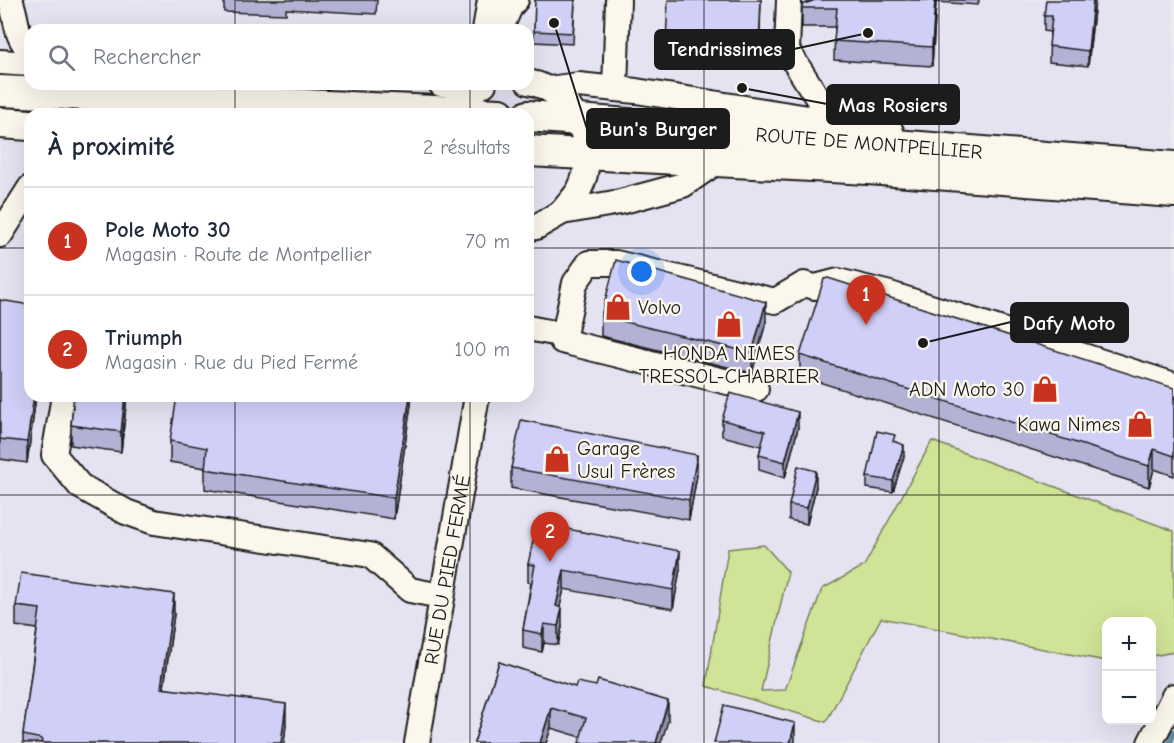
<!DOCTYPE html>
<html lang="fr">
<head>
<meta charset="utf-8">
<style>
	body { margin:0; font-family:"Comic Neue",sans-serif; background:#f2f2f3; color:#1f2937 }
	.controls { position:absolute; right:18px; bottom:18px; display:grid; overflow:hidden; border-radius:12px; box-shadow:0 6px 24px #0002 }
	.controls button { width:54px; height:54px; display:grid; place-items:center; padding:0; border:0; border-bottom:2px solid #e0e1e3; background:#fff; color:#1f2937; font:30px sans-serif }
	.you { position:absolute; left:642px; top:272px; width:21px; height:21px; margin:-15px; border:4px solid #fff; border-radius:50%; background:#1a73e8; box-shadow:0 0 0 9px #1a73e833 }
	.badge { display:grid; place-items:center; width:39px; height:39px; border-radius:50%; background:#c8321e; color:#fff; font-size:20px; font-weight:700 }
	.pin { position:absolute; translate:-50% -50px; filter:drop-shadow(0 2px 3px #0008) }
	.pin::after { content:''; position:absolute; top:32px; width:21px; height:18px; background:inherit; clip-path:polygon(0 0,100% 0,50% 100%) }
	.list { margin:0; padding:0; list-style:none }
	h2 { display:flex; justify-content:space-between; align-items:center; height:78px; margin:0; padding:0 24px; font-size:26px }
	h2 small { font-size:20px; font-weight:400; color:#747a83 }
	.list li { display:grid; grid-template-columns:39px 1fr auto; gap:18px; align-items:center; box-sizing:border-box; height:108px; padding:0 24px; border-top:2px solid #e0e1e3 }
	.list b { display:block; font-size:22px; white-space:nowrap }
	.list p { margin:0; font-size:20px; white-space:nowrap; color:#747a83 }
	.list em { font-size:20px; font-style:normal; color:#747a83 }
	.icon { flex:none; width:33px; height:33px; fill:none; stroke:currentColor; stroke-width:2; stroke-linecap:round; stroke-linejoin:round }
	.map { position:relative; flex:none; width:1174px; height:743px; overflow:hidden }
	.search { position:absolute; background:#fff; box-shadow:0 6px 24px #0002; left:24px; top:24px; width:510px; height:66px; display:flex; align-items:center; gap:15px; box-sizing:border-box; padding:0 21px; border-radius:18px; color:#747a83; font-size:22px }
	.panel { position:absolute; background:#fff; box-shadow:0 6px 24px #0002; left:24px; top:108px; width:510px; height:294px; border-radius:18px }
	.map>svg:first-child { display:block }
	.built { fill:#e5e3f2; fill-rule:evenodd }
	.green { fill:#d0e498; stroke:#76805a; stroke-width:1.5 }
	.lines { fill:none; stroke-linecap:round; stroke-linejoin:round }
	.stream { stroke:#638a9e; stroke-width:6 }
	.minor-casing { stroke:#1c1c1c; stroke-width:28 }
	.major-casing { stroke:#1c1c1c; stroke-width:34 }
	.minor { stroke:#fbf7ec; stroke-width:24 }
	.major { stroke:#fbf7ec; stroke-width:30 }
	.wall { fill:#b3b2d5; stroke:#1c1c1c; stroke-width:1.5 }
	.shaded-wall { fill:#9291ae; stroke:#1c1c1c; stroke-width:1.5 }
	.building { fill:#d0cff8; stroke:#1c1c1c; stroke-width:1.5 }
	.grid { fill:none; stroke:#1c1c1c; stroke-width:1.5; stroke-opacity:0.55 }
	.labels { text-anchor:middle; stroke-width:4.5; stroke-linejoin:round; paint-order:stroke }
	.street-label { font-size:20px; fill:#1c1c1c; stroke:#fbf7ec }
	.poi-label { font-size:20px; fill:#1c1c1c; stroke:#fbf7ec; text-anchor:start }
	.leader { fill:none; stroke:#1c1c1c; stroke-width:2 }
	.callout-dot { fill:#1c1c1c; stroke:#fbf7ec; stroke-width:2 }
	.callout { fill:#1c1c1c; stroke:#1c1c1c; stroke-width:2 }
	.callout-label { font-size:21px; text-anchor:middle; font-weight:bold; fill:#fff }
</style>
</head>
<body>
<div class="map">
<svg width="1174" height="743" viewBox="0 0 1174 743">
	<rect width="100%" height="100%" fill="#eeebf0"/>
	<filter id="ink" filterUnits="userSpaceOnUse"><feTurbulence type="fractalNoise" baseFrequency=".0167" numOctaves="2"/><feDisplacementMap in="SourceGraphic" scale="12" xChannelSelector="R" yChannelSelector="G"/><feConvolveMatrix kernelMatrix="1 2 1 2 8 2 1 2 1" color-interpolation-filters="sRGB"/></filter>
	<g filter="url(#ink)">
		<path class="built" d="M 0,0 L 1174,0 L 1174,743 L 0,743 ZM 30,30 L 528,30 L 528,84 L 30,84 ZM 30,114 L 528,114 L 528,396 L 30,396 ZM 1106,622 L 1152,622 L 1152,720 L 1106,720 Z"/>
		<polygon class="green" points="932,441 1174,531 1174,652 1152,656 1152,622 1106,622 1106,661 881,618 826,722 706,686 728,549 764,545 788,572 761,691 785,690 822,589 864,566"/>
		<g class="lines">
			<polyline class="stream" points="1170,743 1174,732"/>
			<defs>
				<g id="minor">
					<path d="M 10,0 C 18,18 14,36 30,50"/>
					<polyline points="789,0 787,50 833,122"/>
					<polyline points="485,30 490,0"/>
					<polyline points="500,30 510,7 516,0"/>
					<polyline points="0,62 30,64"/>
					<path d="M 528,82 C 574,90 601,149 579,190 C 574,198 567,205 562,212"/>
					<polyline points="441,84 476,87"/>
					<polyline points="549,89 578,85 636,91 891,131"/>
					<polyline points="615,89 618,0"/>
					<polyline points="447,114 461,97 484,84"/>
					<polyline points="528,228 536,227 562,212 620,202 683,185 709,167"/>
					<polyline points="0,235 30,188"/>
					<polyline points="528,328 564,335 575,283 589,263 616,263 775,301 804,284 815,287 838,281 890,294 1174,385"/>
					<polyline points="564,335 562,341 756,389"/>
					<polyline points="64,396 54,455 80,486 126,512 154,522 370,555 410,590 441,596"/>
					<path id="s1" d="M 417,743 L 477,396"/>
					<polyline points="1150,743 1174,696"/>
				</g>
				<g id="major">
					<polyline points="0,91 500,114"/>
					<path id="s2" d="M 528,116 L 1174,167"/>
					<polyline points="0,123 30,125"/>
					<polyline points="528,151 868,169 1174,192"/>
				</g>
			</defs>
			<use href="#minor" class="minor-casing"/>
			<use href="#major" class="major-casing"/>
			<use href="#minor" class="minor"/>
			<use href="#major" class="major"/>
		</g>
		<g class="wall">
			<polygon points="224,0 377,0 376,14 286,9 286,14 224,12"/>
			<polygon points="535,0 575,0 573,44 534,42"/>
			<polygon points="761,0 759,63 666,60 666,43"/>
			<polygon points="815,0 979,0 978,5 936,2 932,66 834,60 835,27 802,27 802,5"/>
			<polygon points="1095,0 1088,66 1049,62 1050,32 1044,31 1044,16"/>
			<polygon points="0,300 30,396 36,396 27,463 0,459"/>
			<polygon points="601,316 766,322 752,373 601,336"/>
			<polygon points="800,355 1174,388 1174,476 1154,469 1149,487 800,376"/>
			<polygon points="74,396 127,396 121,452 71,445 71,425"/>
			<polygon points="411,396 411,404 394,519 205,489 205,468 170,462 170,441"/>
			<polygon points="722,420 798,428 785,478 759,470 759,455 761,446 722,436"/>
			<polygon points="895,442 904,456 893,492 867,488 867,477"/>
			<polygon points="511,468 697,475 689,520 511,488"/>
			<polygon points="816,487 807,524 789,520 789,505"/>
			<polygon points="528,564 680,569 673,609 564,589 559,608 562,627 558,645 544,643 542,652 523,648 523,630 531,583 528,582"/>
			<polygon points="16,606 174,614 164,688 286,724 284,743 23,743 23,735 37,629 16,626"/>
			<polygon points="499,662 668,721 581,737 551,728 546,743 474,743"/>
		</g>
		<g class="shaded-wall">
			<polygon points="935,0 936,0 936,2 932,66 932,47"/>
			<polygon points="1093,0 1095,0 1088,66 1088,51"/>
			<polygon points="766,302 766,322 752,373 752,353"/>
			<polygon points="34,396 36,396 27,463 27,442"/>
			<polygon points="125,396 127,396 121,452 121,432"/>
			<polygon points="410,396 411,396 411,404 394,519 394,498"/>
			<polygon points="798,412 798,428 785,478 785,462"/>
			<polygon points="904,445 904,456 893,492 893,481"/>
			<polygon points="1154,449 1154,469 1149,487 1149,466"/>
			<polygon points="697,455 697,475 689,520 689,500"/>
			<polygon points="816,471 816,487 807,524 807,508"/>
			<polygon points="680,551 680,569 673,609 673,590"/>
			<polygon points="564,570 564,589 556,625 556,606"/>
			<polygon points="174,594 174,614 161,708 161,688"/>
			<polygon points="562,608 562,627 558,645 558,626"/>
			<polygon points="544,624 544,643 542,652 542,634"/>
			<polygon points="668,701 668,721 661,743 656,743"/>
			<polygon points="286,704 286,724 284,743 281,743"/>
			<polygon points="551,708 551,728 546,743 540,743"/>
			<polygon points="795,723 795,743 790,743"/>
		</g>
		<g class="building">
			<polygon points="535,0 575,0 573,33 534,31"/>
			<polygon points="668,0 761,0 759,45 666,43"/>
			<polygon points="815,0 935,0 932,47 834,41 837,8 802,8 802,5"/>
			<polygon points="1046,0 1093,0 1088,51 1049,46 1052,16 1044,16"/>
			<polygon points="616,260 766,302 752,353 601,316"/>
			<polygon points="828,278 1174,388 1174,456 1154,449 1149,466 800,355 824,279"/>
			<polygon points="0,300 30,305 30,396 34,396 27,442 0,439"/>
			<polygon points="730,393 798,412 785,462 759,455 765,431 722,420"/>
			<polygon points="74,396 125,396 121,432 71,425"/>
			<polygon points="177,396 410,396 394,498 205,469 207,448 170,441"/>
			<polygon points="521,420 697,455 689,500 511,468"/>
			<polygon points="877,431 895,435 893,441 904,445 893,481 867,477"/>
			<polygon points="798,466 816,471 807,508 789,505"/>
			<polygon points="537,523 680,551 673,590 564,570 556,606 562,608 558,626 544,624 542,634 523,630 535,565 528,564"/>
			<polygon points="21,573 174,594 161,688 286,704 281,743 41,743 42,739 23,735 40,609 16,606"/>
			<polygon points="499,662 575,687 577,682 596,686 598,680 668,701 656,743 579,743 586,718 551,708 540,743 474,743"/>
			<polygon points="724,705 795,723 790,743 714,743"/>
		</g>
	</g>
	<path class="grid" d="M 235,0 L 235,30M 470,0 L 470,30M 704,0 L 704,743M 939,0 L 939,743M 235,84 L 235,114M 470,84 L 470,114M 0,248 L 30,248M 528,248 L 1174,248M 235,396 L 235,743M 470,396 L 470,743M 0,495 L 1174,495"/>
	<defs>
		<symbol id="shop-bare" viewBox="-9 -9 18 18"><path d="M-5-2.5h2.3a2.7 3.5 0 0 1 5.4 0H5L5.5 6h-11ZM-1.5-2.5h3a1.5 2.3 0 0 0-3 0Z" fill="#c8321e" stroke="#fbf7ec" stroke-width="2.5" paint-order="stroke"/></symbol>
	</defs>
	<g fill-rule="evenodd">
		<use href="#shop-bare" x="599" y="288" width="38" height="38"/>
		<use href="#shop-bare" x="710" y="305" width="38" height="38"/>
		<use href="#shop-bare" x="1026" y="370" width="38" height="38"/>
		<use href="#shop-bare" x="1121" y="405" width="38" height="38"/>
		<use href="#shop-bare" x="538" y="440" width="38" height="38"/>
	</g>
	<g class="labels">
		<g class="street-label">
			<text dy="7" stroke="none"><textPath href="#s2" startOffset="342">ROUTE DE MONTPELLIER</textPath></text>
			<text dy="7" stroke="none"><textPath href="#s1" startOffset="176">RUE DU PIED FERMÉ</textPath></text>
		</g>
		<g class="poi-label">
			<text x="638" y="314">Volvo</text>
			<text x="729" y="360" text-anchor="middle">HONDA NIMES<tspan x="729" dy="23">TRESSOL-CHABRIER</tspan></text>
			<text x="1025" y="396" text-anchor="end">ADN Moto 30</text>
			<text x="1120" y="431" text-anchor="end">Kawa Nimes</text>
			<text x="577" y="455">Garage<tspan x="577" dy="23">Usul Frères</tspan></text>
		</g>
	</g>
	<path class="leader" d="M868 33L794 49M742 88L827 104M554 23L587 129M923 343L1011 322"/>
	<g class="callout-dot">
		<circle cx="868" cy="33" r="6"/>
		<circle cx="742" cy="88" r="6"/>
		<circle cx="554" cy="23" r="6"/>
		<circle cx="923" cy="343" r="6"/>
	</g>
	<g class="callout">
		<rect x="655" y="30" width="139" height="39" rx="6"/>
		<rect x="827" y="85" width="132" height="39" rx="6"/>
		<rect x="587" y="109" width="142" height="39" rx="6"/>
		<rect x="1011" y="303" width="117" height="39" rx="6"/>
	</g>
	<g class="callout-label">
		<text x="725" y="56">Tendrissimes</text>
		<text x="893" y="112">Mas Rosiers</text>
		<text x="658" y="136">Bun's Burger</text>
		<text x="1069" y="330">Dafy Moto</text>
	</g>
</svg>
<div class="controls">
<button>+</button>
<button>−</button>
</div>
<div class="you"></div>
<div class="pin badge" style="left:866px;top:325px">1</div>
<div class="pin badge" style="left:550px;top:562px">2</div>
<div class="search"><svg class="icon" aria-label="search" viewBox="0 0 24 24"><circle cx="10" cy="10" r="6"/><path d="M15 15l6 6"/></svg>Rechercher</div>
<section class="panel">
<h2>À proximité<small>2 résultats</small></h2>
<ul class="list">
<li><span class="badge">1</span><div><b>Pole Moto 30</b><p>Magasin · Route de Montpellier</p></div><em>70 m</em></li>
<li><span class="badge">2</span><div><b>Triumph</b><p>Magasin · Rue du Pied Fermé</p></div><em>100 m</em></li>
</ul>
</section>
</div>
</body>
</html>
